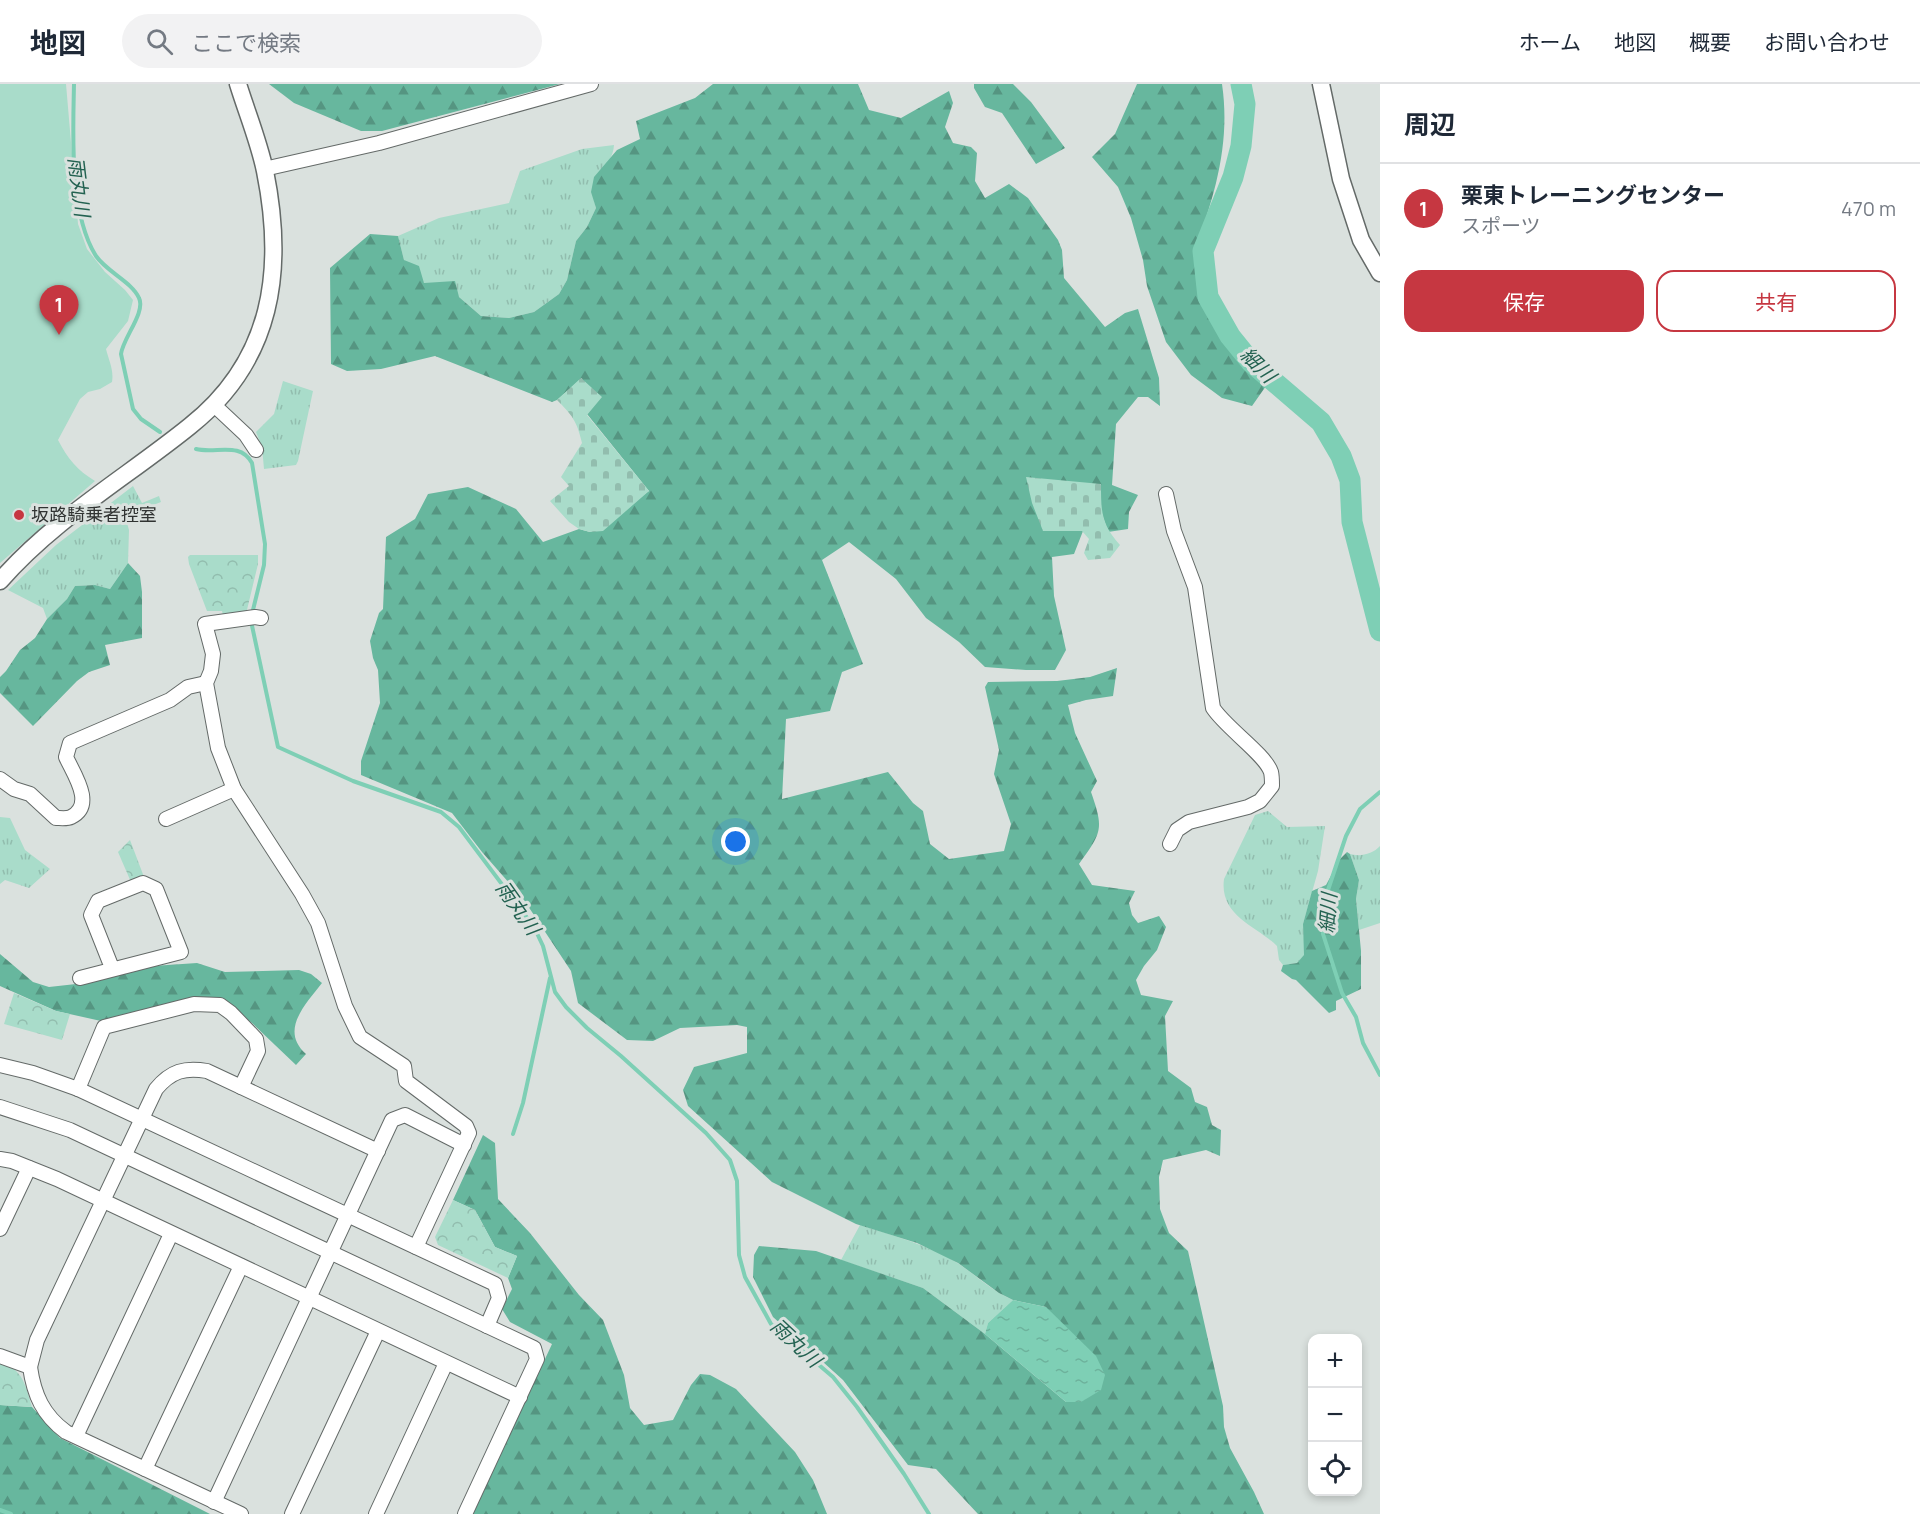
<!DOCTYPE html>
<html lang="ja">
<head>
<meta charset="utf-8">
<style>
	body { margin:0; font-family:Manrope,"Noto Sans JP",sans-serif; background:#f2f2f3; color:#1f2937 }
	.controls { position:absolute; right:18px; bottom:18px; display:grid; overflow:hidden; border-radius:12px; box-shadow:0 3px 9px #0003 }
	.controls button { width:54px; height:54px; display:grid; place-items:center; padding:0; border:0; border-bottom:2px solid #e0e1e3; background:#fff; color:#1f2937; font:30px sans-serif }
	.you { position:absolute; left:736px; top:758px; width:21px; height:21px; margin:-15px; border:4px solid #fff; border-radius:50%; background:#1a73e8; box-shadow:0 0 0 9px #1a73e833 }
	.badge { display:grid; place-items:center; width:39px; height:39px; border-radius:50%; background:#c63741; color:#fff; font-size:20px; font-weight:700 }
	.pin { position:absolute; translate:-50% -50px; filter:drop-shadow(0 2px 3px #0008) }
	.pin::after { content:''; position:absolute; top:32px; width:21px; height:18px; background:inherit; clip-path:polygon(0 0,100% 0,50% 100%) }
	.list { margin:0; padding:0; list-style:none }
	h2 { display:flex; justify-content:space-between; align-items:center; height:78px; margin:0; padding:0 24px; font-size:26px }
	h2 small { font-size:20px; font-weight:400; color:#747a83 }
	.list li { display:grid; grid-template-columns:39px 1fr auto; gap:18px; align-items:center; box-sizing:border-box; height:90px; padding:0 24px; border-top:2px solid #e0e1e3 }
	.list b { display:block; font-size:22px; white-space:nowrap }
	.list p { margin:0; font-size:20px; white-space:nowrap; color:#747a83 }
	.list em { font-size:20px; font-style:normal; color:#747a83 }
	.actions { display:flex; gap:12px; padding:18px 24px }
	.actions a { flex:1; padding:14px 0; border:2px solid #c63741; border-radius:18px; text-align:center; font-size:21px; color:#c63741 }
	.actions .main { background:#c63741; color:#fff }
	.icon { flex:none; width:33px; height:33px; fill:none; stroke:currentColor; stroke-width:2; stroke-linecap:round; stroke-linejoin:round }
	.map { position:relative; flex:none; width:1380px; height:1430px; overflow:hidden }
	header { display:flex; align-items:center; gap:36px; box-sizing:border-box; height:84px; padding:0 30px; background:#fff; border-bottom:2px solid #e0e1e3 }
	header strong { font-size:28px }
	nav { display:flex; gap:33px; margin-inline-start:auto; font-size:21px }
	.search { width:420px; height:54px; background:#f2f2f3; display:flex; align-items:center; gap:15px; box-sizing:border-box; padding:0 21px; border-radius:33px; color:#747a83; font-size:22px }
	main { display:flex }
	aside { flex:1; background:#fff }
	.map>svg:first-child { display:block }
	.grass { fill:url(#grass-tufts) }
	.forest { fill:url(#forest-firs) }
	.cemetery { fill:url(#cemetery-stones) }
	.park { fill:url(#park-crowns) }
	.pitch { fill:#a9dcca }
	.water { fill:url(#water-ripples) }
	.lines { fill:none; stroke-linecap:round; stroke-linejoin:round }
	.stream { stroke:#7ecfb5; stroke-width:4 }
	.river { stroke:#7ecfb5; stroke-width:21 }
	.minor-casing { stroke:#646a68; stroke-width:16 }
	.major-casing { stroke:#646a68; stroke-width:19 }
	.minor { stroke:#fff; stroke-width:14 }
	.major { stroke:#fff; stroke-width:16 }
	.poi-dot { fill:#c63741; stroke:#dae1de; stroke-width:2 }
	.labels { text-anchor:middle; stroke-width:6; stroke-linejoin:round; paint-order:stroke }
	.poi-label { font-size:18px; fill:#303332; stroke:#dae1de; text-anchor:start }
	.water-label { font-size:20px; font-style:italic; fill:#236251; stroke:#dae1de }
</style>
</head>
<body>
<header>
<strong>地図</strong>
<div class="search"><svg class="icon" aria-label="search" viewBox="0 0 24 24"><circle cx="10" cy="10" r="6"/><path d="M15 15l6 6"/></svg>ここで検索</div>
<nav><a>ホーム</a><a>地図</a><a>概要</a><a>お問い合わせ</a></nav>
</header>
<main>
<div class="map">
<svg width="1380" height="1430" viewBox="0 0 1380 1430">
	<defs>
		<pattern id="grass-tufts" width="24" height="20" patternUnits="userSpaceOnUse" patternTransform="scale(1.5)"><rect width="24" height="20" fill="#a9dcca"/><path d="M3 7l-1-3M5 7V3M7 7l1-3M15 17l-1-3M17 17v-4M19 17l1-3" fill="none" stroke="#92bdae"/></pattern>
		<pattern id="forest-firs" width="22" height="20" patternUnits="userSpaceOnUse" patternTransform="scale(1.5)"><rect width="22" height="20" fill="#67b79e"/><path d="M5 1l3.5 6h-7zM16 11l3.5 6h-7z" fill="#559581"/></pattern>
		<pattern id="cemetery-stones" width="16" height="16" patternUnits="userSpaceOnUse" patternTransform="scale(1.5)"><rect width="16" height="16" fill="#a9dcca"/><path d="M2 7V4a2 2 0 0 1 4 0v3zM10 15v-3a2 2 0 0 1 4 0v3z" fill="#92bdae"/></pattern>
		<pattern id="park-crowns" width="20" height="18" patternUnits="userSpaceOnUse" patternTransform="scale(1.5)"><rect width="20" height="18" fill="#a9dcca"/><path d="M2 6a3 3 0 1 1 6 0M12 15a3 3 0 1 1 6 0" fill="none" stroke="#92bdae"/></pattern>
		<pattern id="water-ripples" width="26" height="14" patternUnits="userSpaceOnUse" patternTransform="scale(1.5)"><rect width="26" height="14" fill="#7ecfb5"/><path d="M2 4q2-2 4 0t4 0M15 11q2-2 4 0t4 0" fill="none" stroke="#6db29c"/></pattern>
	</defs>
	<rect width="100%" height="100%" fill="#dae1de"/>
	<g class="grass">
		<path d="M 614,61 C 612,90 584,81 596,124 L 587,143 L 576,157 L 567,196 L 559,210 L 534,228 L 509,234 L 481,232 L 459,213 L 424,199 L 404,176 L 398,152 L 439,134 L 509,119 L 520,87 L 582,65 Z"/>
		<polygon points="283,297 313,307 298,377 296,381 264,385 262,363 256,348 274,330"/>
		<polygon points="133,402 142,419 159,412 161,418 125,432 129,446 128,479 110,505 95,501 75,502 67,515 47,535 43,524 8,506 56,461"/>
		<path d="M 1268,727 L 1287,743 L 1325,742 L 1318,787 L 1303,840 L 1305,871 L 1297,879 L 1283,881 L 1279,876 L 1277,862 C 1257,842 1219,832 1224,795 L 1255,731 Z"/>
		<polygon points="0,733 10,734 25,766 50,785 29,804 5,796 0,800"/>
		<path d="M 1380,762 L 1380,839 L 1359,846 L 1356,815 L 1359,796 L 1350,770 C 1360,773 1373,770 1380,762 Z"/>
		<path d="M 860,1141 C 894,1152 929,1161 959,1180 C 977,1192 992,1207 1013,1216 L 988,1239 L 985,1250 L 923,1204 L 841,1176 Z"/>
	</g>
	<g class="forest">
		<polygon points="269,0 560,0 382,47 361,47 294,19"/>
		<path d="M 713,0 L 858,0 L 869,26 L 901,34 L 949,7 L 953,19 L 945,43 L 953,59 L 971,63 L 977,69 L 975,97 L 985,114 L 1009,100 L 1028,114 L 1058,156 L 1062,166 L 1064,194 L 1105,243 L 1125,229 L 1138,225 L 1159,294 L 1160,322 L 1148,313 L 1138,313 L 1116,340 L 1112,401 L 1138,411 L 1129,428 L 1128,445 L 1108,448 L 1101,427 L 1083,447 L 1074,470 L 1052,473 L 1054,512 L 1066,566 L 1055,586 L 1026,586 L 985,583 L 959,558 L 926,534 L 896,495 L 849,458 L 822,476 L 863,580 L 842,588 L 830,627 L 786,635 L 782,715 L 888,688 L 913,719 L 923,727 L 930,760 L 949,775 L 1004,767 L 1011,740 L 994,690 L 999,666 L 985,603 L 988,598 L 1057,597 L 1090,593 L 1117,584 L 1113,612 L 1086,616 L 1068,621 L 1075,649 L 1097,697 L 1091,708 C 1104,745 1102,748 1079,780 L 1092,801 L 1135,807 L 1129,819 L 1132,831 L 1138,839 L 1159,832 L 1166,843 L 1157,866 L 1144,882 L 1136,896 L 1141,911 L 1173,917 L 1165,932 L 1168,987 L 1191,1004 L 1195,1018 L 1207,1023 L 1212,1041 L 1221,1046 L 1220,1072 L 1206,1066 L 1163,1076 L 1159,1093 L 1160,1125 L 1169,1149 L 1188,1167 L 1223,1322 L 1224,1343 L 1230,1364 L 1254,1408 L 1264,1430 L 978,1430 L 936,1385 L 908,1381 L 843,1296 L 773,1233 L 753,1193 L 754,1171 L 759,1162 L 816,1167 L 923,1204 L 985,1250 L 1066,1318 L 1046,1223 L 1013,1216 L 999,1209 L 958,1179 L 917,1159 L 856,1140 L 772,1098 L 688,1022 L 683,1006 L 694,983 L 747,969 L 747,943 L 737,941 L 680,944 L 653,957 L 627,956 L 578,919 L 571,887 L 524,816 L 482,768 L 452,729 L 361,691 L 361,677 L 380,619 L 378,586 L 373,574 L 370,557 L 379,529 L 383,525 L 386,453 L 415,435 L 428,410 L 468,403 L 516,425 L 543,458 L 579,445 L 590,448 L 649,407 L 587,330 L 582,294 L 557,316 L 552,318 L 435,272 L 381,285 L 347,287 L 331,280 L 330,184 L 370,150 L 398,152 L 404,176 L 419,182 L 424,199 L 455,197 L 459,213 L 481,232 L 509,234 L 534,228 L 559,210 L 567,196 L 576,157 L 587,143 L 596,124 L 591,108 L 594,93 L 617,66 L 640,55 L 636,37 L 695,14 Z"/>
		<polygon points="974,0 1013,0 1031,18 1065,64 1036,80 1002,29 985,23 974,4"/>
		<path d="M 1137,0 L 1222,0 C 1227,34 1224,66 1216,99 C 1208,133 1192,166 1197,202 C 1201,233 1245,280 1266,302 L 1252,322 L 1222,314 L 1191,291 L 1166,258 L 1147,202 L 1143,176 L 1131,134 L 1118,103 L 1092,73 L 1115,50 Z"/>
		<polygon points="128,479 140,492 142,508 142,554 105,561 110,581 89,588 77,597 33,642 0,609 0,593 6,587 20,566 35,554 47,535 67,515 75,502 95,501 110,505"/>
		<polygon points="1347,768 1350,770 1359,796 1356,815 1361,867 1361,905 1336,917 1336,926 1329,929 1296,896 1292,895 1281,887 1283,881 1297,879 1304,871 1303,840 1312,807 1326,801 1340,775"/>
		<path d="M 0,870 L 33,898 L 49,903 L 85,899 L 153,882 L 197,879 L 225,888 L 299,886 L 311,890 L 322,899 C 306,920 279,946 306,970 L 296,981 L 252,939 L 221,916 L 206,913 L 190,915 L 101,937 L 56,927 L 0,902 Z"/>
		<polygon points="483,1051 495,1059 498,1115 530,1149 579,1211 603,1236 624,1291 630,1324 644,1341 673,1336 691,1301 700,1290 710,1291 736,1305 795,1368 813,1396 827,1430 473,1430 552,1260 510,1238 502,1225 512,1205 508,1194 517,1172 495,1163 475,1126 453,1116"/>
		<polygon points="0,1321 32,1323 60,1354 210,1430 0,1430"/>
	</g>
	<g class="cemetery">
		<path d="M 581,294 L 602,313 L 587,331 L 649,407 L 603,447 L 590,448 L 579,445 L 569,438 L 550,417 L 569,402 L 561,393 L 582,359 C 577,337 572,331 557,316 Z"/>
		<path d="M 1026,393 L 1101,400 C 1101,427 1101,440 1120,461 L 1110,474 L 1088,476 L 1084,469 L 1089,455 L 1082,447 L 1043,447 L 1032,419 Z"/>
	</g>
	<g class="park">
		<polygon points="190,471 258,471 258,480 246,530 223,531 222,527 207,527 189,480 188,473"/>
		<polygon points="130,756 144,793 131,798 118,768"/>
		<polygon points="14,909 56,927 70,930 62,956 4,940"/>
		<polygon points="453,1116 475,1126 495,1163 517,1172 508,1194 438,1161 435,1153"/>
		<path d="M 0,1278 C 24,1286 25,1301 32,1323 L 0,1321 Z"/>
	</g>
	<path class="pitch" d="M 0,0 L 66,0 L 78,140 L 87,165 L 105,188 L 125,206 L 133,216 L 128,237 L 106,265 C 109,277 114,286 112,298 L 100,305 L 88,308 L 80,315 L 58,356 C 68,375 77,386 95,397 L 0,479 Z"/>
	<polygon class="water" points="1013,1216 1046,1223 1096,1272 1105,1291 1101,1306 1081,1318 1066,1318 985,1250 988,1239"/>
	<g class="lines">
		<g class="stream">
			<path d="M 74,0 C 73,50 69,129 96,172 C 107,188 132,198 139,214 C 146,228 123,254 121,270 L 133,325 L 141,335 L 160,348"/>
			<path d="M 196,365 C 216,370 240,357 252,379 L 265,460 L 264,481 L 252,530"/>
			<polyline points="251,537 278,663 353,697 441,728 459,743 534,843 543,862 555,908 566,923 587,944 621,972 706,1049 730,1076 737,1097 739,1171 745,1193 771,1240 833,1293 857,1323 904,1390 929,1430"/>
			<polyline points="1380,708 1360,725 1346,752 1326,812 1323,850 1342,909 1356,933 1363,959 1380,991"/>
			<polyline points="513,1050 523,1019 550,894"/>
			<polyline points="0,1426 11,1430"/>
		</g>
		<polyline class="river" points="1241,0 1245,20 1241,62 1233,93 1203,167 1208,213 1230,252 1251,278 1321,338 1341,372 1350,396 1352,438 1380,547"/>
		<defs>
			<g id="minor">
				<polyline points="264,85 379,59 591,0"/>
				<polyline points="214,321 246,351 256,366"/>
				<path d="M 1166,410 L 1174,447 L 1195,503 L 1213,624 C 1226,644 1265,670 1271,688 C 1272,692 1272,698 1272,702 L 1260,717 L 1248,723 L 1189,738 L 1177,746 L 1170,760"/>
				<polyline points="261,534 255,533 205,540 213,570 211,587 206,599 218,664 234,705 302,810 318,839 345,922 360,953 404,982 406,997 466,1042 469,1049 416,1163"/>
				<path d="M 0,695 L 14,705 L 30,710 L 56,734 C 60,734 67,735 71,733 C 96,721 73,689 66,673 L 70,659 L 170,616 L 188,603 L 206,599"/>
				<polyline points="166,735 234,705"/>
				<polyline points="80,894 181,868 156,805 143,799 98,817 91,831 112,884"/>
				<polyline points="0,981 33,989 78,1005 495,1200 499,1214 487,1242"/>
				<polyline points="78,1005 104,943 194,920 220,921 231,929 256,955 258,967 241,1003"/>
				<polyline points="0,1023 70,1046 534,1264 537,1275 465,1430"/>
				<polyline points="0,1075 12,1077 57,1095 520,1313"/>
				<polyline points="0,1145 29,1084"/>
				<path d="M 0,1272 L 30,1283 C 34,1311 43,1331 66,1348 L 241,1430"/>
				<path d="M 30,1283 L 37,1256 L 156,1005 C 171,987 185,983 207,987 L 378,1067"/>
				<polyline points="76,1352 171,1150"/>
				<polyline points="145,1385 241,1182"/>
				<polyline points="214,1418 392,1036 405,1031 464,1061"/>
				<polyline points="292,1430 378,1247"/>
				<polyline points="376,1430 446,1279"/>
			</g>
			<g id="major">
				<polyline points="1321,0 1341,95 1361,156 1380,189"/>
				<path d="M 0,497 C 54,435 127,393 190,342 C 273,276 285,186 265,87 C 259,58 247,29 238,0"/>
			</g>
		</defs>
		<use href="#minor" class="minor-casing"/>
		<use href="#major" class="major-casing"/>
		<use href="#minor" class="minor"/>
		<use href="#major" class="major"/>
	</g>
	<circle class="poi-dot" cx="19" cy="431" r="6"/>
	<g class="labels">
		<g class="poi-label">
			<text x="31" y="437">坂路騎乗者控室</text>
		</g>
		<g class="water-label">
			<text transform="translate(79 103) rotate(83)" y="7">雨丸川</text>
			<text transform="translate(1258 281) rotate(45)" y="7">細川</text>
			<text transform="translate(518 824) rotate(55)" y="7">雨丸川</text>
			<text transform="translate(1328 829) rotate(-86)" y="7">細川</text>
			<text transform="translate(796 1259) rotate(43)" y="7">雨丸川</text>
		</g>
	</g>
</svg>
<div class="controls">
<button>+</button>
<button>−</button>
<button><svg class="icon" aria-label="locate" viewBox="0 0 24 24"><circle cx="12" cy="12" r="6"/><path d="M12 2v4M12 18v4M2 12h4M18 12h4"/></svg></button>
</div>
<div class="you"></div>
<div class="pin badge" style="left:59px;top:251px">1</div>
</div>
<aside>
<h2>周辺<small></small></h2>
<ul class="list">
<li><span class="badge">1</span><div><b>栗東トレーニングセンター</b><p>スポーツ</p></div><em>470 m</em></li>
</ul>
<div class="actions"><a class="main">保存</a><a>共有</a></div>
</aside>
</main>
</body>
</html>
